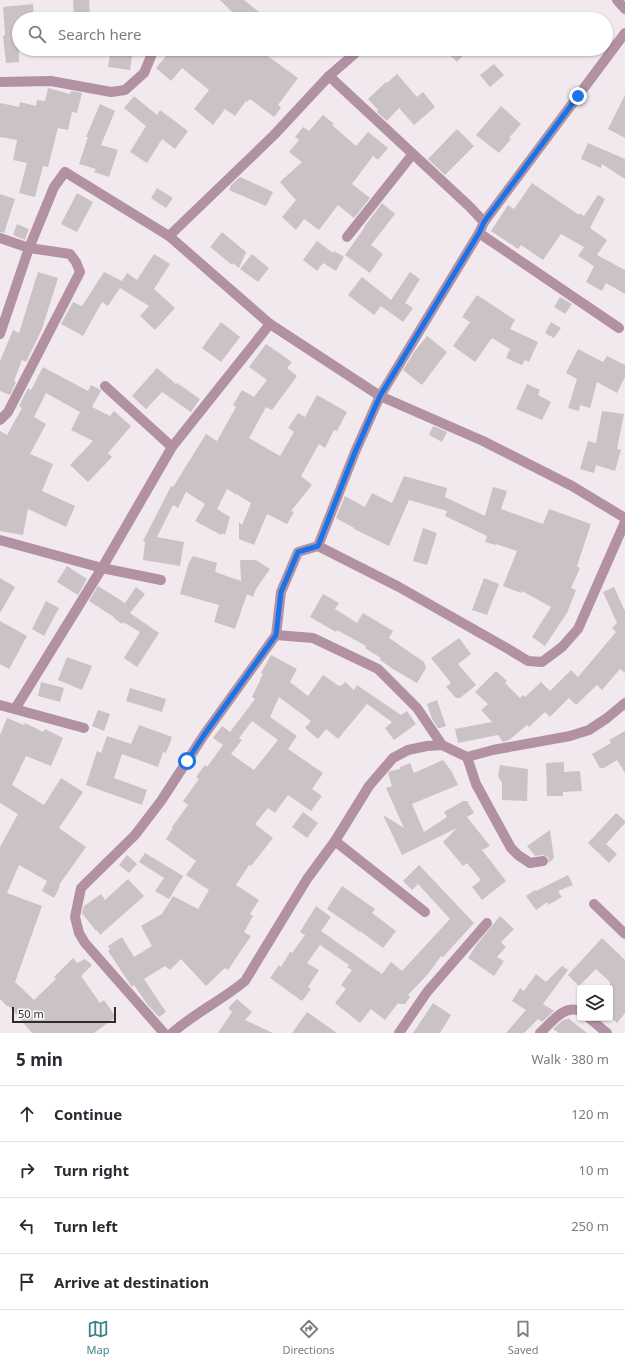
<!DOCTYPE html>
<html lang="en">
<head>
<meta charset="utf-8">
<style>
	body { margin:0; font-family:"Noto Sans",sans-serif; background:#f2f2f3; color:#2b2b33 }
	.controls { position:absolute; right:12px; bottom:12px; display:grid; overflow:hidden; border-radius:4px; box-shadow:0 1px 3px #0004 }
	.controls button { width:36px; height:36px; display:grid; place-items:center; padding:0; border:0; border-bottom:1px solid #e1e1e2; background:#fff; color:#2b2b33; font:20px sans-serif }
	.scale { position:absolute; left:12px; bottom:10px; width:104px; box-sizing:border-box; padding-left:4px; border:2px solid #2e2b2d; border-top:0; font-size:11px; line-height:14px; white-space:nowrap; color:#2e2b2d; -webkit-text-stroke:3px #fef7fb; paint-order:stroke }
	.stop { position:absolute; width:12px; height:12px; margin:-9px; border:3px solid #1a73e8; border-radius:50%; background:#fff }
	.stop.end { background:#1a73e8; border-color:#fff; box-shadow:0 1px 4px #0008 }
	.list { margin:0; padding:0; list-style:none }
	h2 { display:flex; justify-content:space-between; align-items:center; height:52px; margin:0; padding:0 16px; font-size:17px }
	h2 small { font-size:13px; font-weight:400; color:#7c7c81 }
	.list li { display:grid; grid-template-columns:26px 1fr auto; gap:12px; align-items:center; box-sizing:border-box; height:56px; padding:0 16px; border-top:1px solid #e1e1e2 }
	.list b { display:block; font-size:15px; white-space:nowrap }
	.list em { font-size:13px; font-style:normal; color:#7c7c81 }
	.icon { flex:none; width:22px; height:22px; fill:none; stroke:currentColor; stroke-width:2; stroke-linecap:round; stroke-linejoin:round }
	.map { position:relative; flex:none; width:625px; height:1033px; overflow:hidden }
	.search { position:absolute; background:#fff; box-shadow:0 1px 3px #0004; left:12px; right:12px; top:12px; height:44px; display:flex; align-items:center; gap:10px; box-sizing:border-box; padding:0 14px; border-radius:22px; color:#7c7c81; font-size:15px }
	.sheet { height:276px; background:#fff }
	nav { display:flex; justify-content:space-around; align-items:center; box-sizing:border-box; height:56px; border-top:1px solid #e1e1e2; background:#fff; font-size:11px; color:#7c7c81 }
	nav a { display:grid; justify-items:center; gap:2px }
	nav .on { color:#3c8484 }
	.map>svg:first-child { display:block }
	.building { fill:#cbc2c6; fill-rule:evenodd }
	.lines { fill:none; stroke-linecap:round; stroke-linejoin:round }
	.minor { stroke:#b291a2; stroke-width:10 }
	.route { stroke:#1a73e8; stroke-width:5 }
</style>
</head>
<body>
<div class="map">
<svg width="625" height="1033" viewBox="0 0 625 1033">
	<rect width="100%" height="100%" fill="#f2e9ee"/>
	<g class="building">
		<polygon points="73,0 89,0 90,19 74,19"/>
		<polygon points="220,0 244,0 268,19 239,19"/>
		<polygon points="33,4 34,19 19,19 19,62 6,63 3,36 5,35 3,7"/>
		<polygon points="111,49 133,49 130,70 108,67"/>
		<polygon points="172,49 270,49 265,54 298,78 278,105 281,108 274,117 250,99 247,102 246,101 235,116 225,109 213,125 194,109 209,90 182,68 171,81 156,68"/>
		<polygon points="443,49 469,49 457,62"/>
		<polygon points="494,64 504,75 490,87 480,75"/>
		<polygon points="397,74 417,97 423,92 435,107 414,125 399,108 387,121 377,112 378,110 368,99 386,82 387,83"/>
		<polygon points="48,88 70,94 71,91 82,93 77,113 72,112 68,130 58,128 48,167 43,166 35,197 19,193 27,163 13,160 17,140 0,137 0,103 19,107 20,102 36,106 37,100 45,101"/>
		<polygon points="625,95 625,138 608,129"/>
		<polygon points="134,96 157,115 160,110 188,131 175,149 162,139 147,163 130,152 146,126 124,108"/>
		<polygon points="100,104 115,111 101,145 118,150 109,177 94,172 96,169 79,164 88,137 86,137"/>
		<polygon points="501,106 521,124 509,138 511,139 499,153 476,135"/>
		<polygon points="323,115 334,124 332,125 356,146 368,132 388,148 378,160 373,156 352,184 370,198 354,218 338,205 319,230 304,219 296,230 282,217 296,200 280,182 302,162 289,152 299,140 295,137 303,127 309,131"/>
		<polygon points="457,129 474,146 445,175 428,159"/>
		<polygon points="588,143 625,159 625,179 602,164 601,168 581,159"/>
		<polygon points="240,177 273,192 266,206 229,190 231,185"/>
		<polygon points="532,183 579,215 579,213 584,216 598,195 605,199 590,228 607,240 597,255 625,270 625,294 606,283 602,291 586,282 594,266 578,256 584,247 561,234 543,260 521,245 518,249 491,231 508,205 514,209"/>
		<polygon points="157,188 173,198 166,208 151,198"/>
		<polygon points="77,193 93,202 77,232 61,224"/>
		<polygon points="0,194 15,199 4,233 0,232"/>
		<polygon points="382,203 395,214 371,245 383,254 370,273 345,255 365,227 364,227"/>
		<polygon points="17,224 29,229 25,240 13,235"/>
		<polygon points="222,232 246,252 239,268 233,263 232,265 210,247"/>
		<polygon points="317,241 333,253 334,251 344,257 336,271 323,263 317,271 303,260"/>
		<polygon points="154,254 170,264 154,289 175,308 155,330 140,316 149,306 120,288 108,306 102,302 83,336 61,324 73,302 82,306 104,272 122,281 127,273 137,280"/>
		<polygon points="252,254 269,268 258,282 240,269"/>
		<polygon points="38,272 58,278 42,329 26,362 22,360 14,381 16,382 10,395 0,391 0,361 13,330 19,333"/>
		<polygon points="410,272 420,279 405,303 413,308 403,322 381,306 374,315 348,295 362,277 391,300"/>
		<polygon points="477,295 515,320 510,329 538,342 529,362 525,360 522,365 506,358 510,349 492,338 475,362 453,346 470,322 462,317"/>
		<polygon points="560,297 572,304 565,314 554,307"/>
		<polygon points="221,322 240,337 221,362 202,348"/>
		<polygon points="551,322 561,328 554,338 545,333"/>
		<polygon points="427,336 447,352 422,385 403,370 414,352"/>
		<polygon points="266,344 292,362 287,368 297,376 272,410 266,407 249,438 280,456 294,432 288,428 298,413 305,417 317,395 347,412 337,431 334,430 325,448 319,444 301,476 312,485 291,511 294,512 287,524 267,514 254,545 239,539 239,522 242,525 251,503 238,495 238,492 237,495 227,489 217,509 230,517 225,535 222,533 221,535 195,521 205,504 186,492 178,508 173,505 157,537 184,542 180,566 143,560 145,542 143,541 166,496 171,486 173,487 206,434 217,441 236,407 233,405 242,390 254,397 267,380 249,367"/>
		<polygon points="578,349 603,362 607,356 625,365 625,377 617,393 597,382 590,408 580,405 579,411 568,408 577,379 566,373"/>
		<polygon points="43,367 88,391 91,385 99,389 101,391 92,407 110,416 114,411 131,426 108,453 112,457 88,482 70,465 93,441 71,430 80,412 46,393 34,417 46,424 30,454 53,464 42,491 75,506 66,527 28,509 23,535 0,531 0,431 7,435 22,408 19,406 28,388 31,390"/>
		<polygon points="157,368 176,384 177,383 200,399 191,412 162,392 146,409 132,396"/>
		<polygon points="527,384 540,390 538,395 551,402 542,420 516,409"/>
		<polygon points="602,411 624,414 617,449 621,450 615,471 596,465 594,473 580,469 588,441 596,443"/>
		<polygon points="433,426 447,432 442,442 429,435"/>
		<polygon points="404,476 447,488 445,497 485,516 493,487 507,491 501,509 543,524 549,509 591,524 577,566 580,568 571,588 576,590 567,613 545,646 532,637 551,607 522,591 521,593 503,586 517,551 496,544 496,545 485,542 487,536 445,516 447,511 409,500 389,546 354,529 354,528 336,518 345,496 365,507 372,493 392,503"/>
		<polygon points="423,528 437,533 427,565 413,561"/>
		<polygon points="193,556 217,563 215,572 241,581 240,560 256,560 270,569 256,589 253,597 247,594 235,629 214,622 219,605 180,594 189,562"/>
		<polygon points="67,566 87,579 78,595 57,582"/>
		<polygon points="0,578 15,587 0,613"/>
		<polygon points="484,578 499,584 487,615 472,610"/>
		<polygon points="98,586 125,603 136,587 145,594 130,613 159,633 137,667 124,658 140,632 123,622 122,624 114,618 114,617 89,601"/>
		<polygon points="614,587 625,611 625,673 620,669 602,690 597,685 576,705 569,698 550,717 545,712 529,727 527,725 509,740 503,742 498,735 458,743 455,729 492,722 481,710 488,704 475,692 496,671 507,681 505,683 520,698 523,695 525,697 541,682 550,691 571,670 578,677 616,632 612,628 617,623 603,592"/>
		<polygon points="323,594 339,603 335,609 357,623 363,613 393,631 389,638 424,662 426,668 417,683 393,669 380,660 381,658 365,648 366,646 337,630 336,632 310,617"/>
		<polygon points="46,601 59,608 44,636 32,629"/>
		<polygon points="0,621 27,636 9,669 0,664"/>
		<polygon points="459,638 471,654 458,664 476,685 460,698 456,698 446,687 451,683 431,658"/>
		<path d="M 271,655 L 297,669 L 290,682 L 308,696 L 323,675 L 339,686 L 339,685 L 341,686 L 345,682 L 354,690 L 357,685 L 401,715 L 407,711 L 416,724 L 394,740 L 385,728 L 392,722 L 367,704 L 338,739 L 326,729 L 318,739 L 305,728 L 311,721 L 279,697 L 270,717 L 297,736 L 288,749 L 323,773 L 312,789 L 322,796 L 311,811 L 288,795 L 275,813 L 268,808 L 255,824 L 273,838 L 251,866 L 249,865 L 236,885 L 259,900 L 250,914 L 253,916 L 244,932 L 251,936 L 228,970 L 225,968 L 206,986 L 181,959 L 170,970 L 165,966 L 144,979 L 166,1012 L 159,1017 L 147,1004 L 134,985 L 132,987 L 108,951 L 110,949 L 108,946 L 122,937 L 134,957 L 152,946 L 141,926 L 162,914 L 173,896 L 198,909 L 209,890 L 186,875 L 196,861 L 166,839 L 173,828 L 172,827 L 188,805 L 183,801 L 199,779 L 196,777 L 205,765 L 207,767 L 223,745 L 213,738 L 222,726 L 230,732 L 255,699 L 252,697 L 263,674 L 261,673 ZM 252,721 L 278,740 L 254,770 L 231,754 L 242,740 L 239,738 Z"/>
		<polygon points="67,657 92,666 82,690 58,680"/>
		<polygon points="41,682 64,688 60,702 38,696"/>
		<polygon points="130,688 166,699 162,712 126,701"/>
		<polygon points="437,700 446,726 440,728 438,728 432,719 427,704"/>
		<polygon points="98,710 110,714 104,731 92,726"/>
		<polygon points="7,718 24,725 25,723 43,732 45,729 63,738 51,766 26,756 12,785 44,805 61,778 83,792 59,828 86,847 59,885 60,886 54,898 42,891 47,881 19,865 7,893 42,906 15,982 34,1000 56,979 54,977 73,958 77,963 85,959 92,965 81,976 100,1003 104,1000 116,1017 94,1033 32,1033 9,1006 8,1007 0,999 0,847 18,814 0,803 0,735"/>
		<polygon points="139,725 172,737 166,753 163,752 158,767 122,754 114,778 147,790 142,805 86,785 97,751 101,753 107,736 131,744"/>
		<polygon points="625,731 625,773 617,760 604,768 600,768 592,754 611,743 609,740"/>
		<polygon points="443,760 452,772 458,785 412,804 424,832 447,817 444,812 463,801 467,801 474,813 467,817 490,846 482,850 506,881 482,900 472,887 481,880 467,863 463,866 443,842 457,828 402,855 383,815 404,828 386,788 392,786 388,773 390,771 400,769 400,767 410,763 414,773"/>
		<polygon points="564,762 564,772 580,771 582,791 563,792 563,796 547,796 546,763"/>
		<polygon points="500,765 528,769 527,801 502,800 502,783 498,776"/>
		<polygon points="303,812 318,823 307,838 292,827"/>
		<polygon points="616,813 625,821 625,823 606,844 617,854 609,863 588,843"/>
		<polygon points="550,830 554,858 549,863 548,857 542,855 535,856 527,846"/>
		<polygon points="145,853 183,876 169,899 155,891 164,878 139,862"/>
		<polygon points="127,855 137,864 129,873 119,865"/>
		<polygon points="419,865 474,923 443,957 441,956 428,974 408,995 410,997 405,1004 400,1004 398,1003 385,1020 371,1009 360,1023 335,1003 346,989 341,985 352,970 347,967 349,965 320,945 307,963 319,970 308,987 311,989 302,1001 270,978 279,965 281,967 290,952 292,953 305,935 300,932 316,906 331,917 321,931 382,974 391,962 402,971 450,919 418,884 412,890 403,881"/>
		<polygon points="568,875 573,885 558,891 562,897 548,905 547,902 536,910 526,896 535,890 536,891"/>
		<polygon points="128,879 144,896 100,935 97,930 96,931 82,913 84,906 101,894 105,900"/>
		<polygon points="342,886 375,909 372,913 396,931 383,948 360,931 360,932 327,909"/>
		<polygon points="500,916 514,929 501,942 506,947 497,957 504,961 494,976 468,958 477,944"/>
		<polygon points="602,938 625,960 625,1013 617,1023 610,1017 610,982 596,969 579,986 568,975"/>
		<polygon points="562,966 568,970 543,1004 554,1011 542,1022 538,1019 524,1033 506,1033 526,1010 512,1001 520,988 524,991 536,974 546,982"/>
		<polygon points="237,999 252,1012 245,1020 273,1033 218,1033 232,1012 228,1008"/>
		<polygon points="433,1003 451,1015 440,1033 413,1033"/>
		<polygon points="307,1012 337,1033 292,1033"/>
		<polygon points="568,1018 587,1033 559,1033 553,1029 562,1021 565,1019 567,1020"/>
	</g>
	<g class="lines">
		<g class="minor">
			<polyline points="617,0 625,9"/>
			<polyline points="329,76 470,207 484,222"/>
			<polyline points="0,82 51,81 111,92 125,90 144,73 154,49"/>
			<polyline points="479,233 619,328"/>
			<polyline points="169,236 274,135 329,76 360,49"/>
			<polyline points="347,237 412,155"/>
			<polyline points="0,238 29,248 70,254 76,262 80,272 8,412 0,420"/>
			<polyline points="0,334 29,248 54,187 65,172 169,236 270,324 380,396 483,441 572,486 625,518"/>
			<polyline points="105,386 172,447"/>
			<polyline points="0,540 102,568 161,580"/>
			<polyline points="318,546 399,587 510,650 528,661 542,662 562,647 578,629 625,522"/>
			<polyline points="276,635 313,638 378,669 417,708 442,745"/>
			<polyline points="0,705 84,728"/>
			<polyline points="15,709 102,568 172,447 270,324"/>
			<polyline points="467,757 476,784 511,848 518,855 530,863 543,861"/>
			<polyline points="335,841 425,912"/>
			<polyline points="594,904 625,934"/>
			<polyline points="589,1018 607,1033"/>
			<polyline points="164,1033 85,943 79,933 75,917 81,888 135,835 161,801 204,735 276,635 281,592 298,552 318,546 355,452 380,396 479,233 484,222 625,33"/>
			<path d="M 172,1033 C 195,1013 222,1000 245,981 L 307,879 L 335,841 L 369,786 L 393,758 L 408,750 L 427,746 L 442,745 L 467,757 L 493,750 L 570,736 L 589,730 L 607,718 L 625,703"/>
			<polyline points="399,1033 427,992 487,923"/>
			<path d="M 540,1033 C 551,1023 564,1004 580,1011"/>
		</g>
	</g>
	<g class="lines">
		<polyline class="route" points="187,761 204,735 276,635 281,592 298,552 318,546 355,452 380,396 479,233 484,222 578,96"/>
	</g>
</svg>
<div class="controls">
<button><svg class="icon" aria-label="layers" viewBox="0 0 24 24"><path d="M12 4l9 5-9 5-9-5zM3 14l9 5 9-5"/></svg></button>
</div>
<div class="scale">50 m</div>
<div class="stop" style="left:187px;top:761px"></div>
<div class="stop end" style="left:578px;top:96px"></div>
<div class="search"><svg class="icon" aria-label="search" viewBox="0 0 24 24"><circle cx="10" cy="10" r="6"/><path d="M15 15l6 6"/></svg>Search here</div>
</div>
<section class="sheet">
<h2>5 min<small>Walk · 380 m</small></h2>
<ul class="list">
<li><svg class="icon" aria-label="ahead" viewBox="0 0 24 24"><path d="M12 20V5M6 11l6-6 6 6"/></svg><div><b>Continue</b></div><em>120 m</em></li>
<li><svg class="icon" aria-label="right" viewBox="0 0 24 24"><path d="M7 20v-9h11M14 6l5 5-5 5"/></svg><div><b>Turn right</b></div><em>10 m</em></li>
<li><svg class="icon" aria-label="left" viewBox="0 0 24 24"><path d="M17 20v-9H6M10 6l-5 5 5 5"/></svg><div><b>Turn left</b></div><em>250 m</em></li>
<li><svg class="icon" aria-label="arrive" viewBox="0 0 24 24"><path d="M6 21V4h12l-3 4 3 4H6"/></svg><div><b>Arrive at destination</b></div></li>
</ul>
</section>
<nav>
<a class="on"><svg class="icon" aria-label="map" viewBox="0 0 24 24"><path d="M3 6l6-2 6 2 6-2v14l-6 2-6-2-6 2zM9 4v14M15 6v14"/></svg>Map</a>
<a><svg class="icon" aria-label="directions" viewBox="0 0 24 24"><path d="M12 3l9 9-9 9-9-9zM9 14v-3h6M13 9l2 2-2 2"/></svg>Directions</a>
<a><svg class="icon" aria-label="saved" viewBox="0 0 24 24"><path d="M7 4h10v16l-5-4-5 4z"/></svg>Saved</a>
</nav>
</body>
</html>
